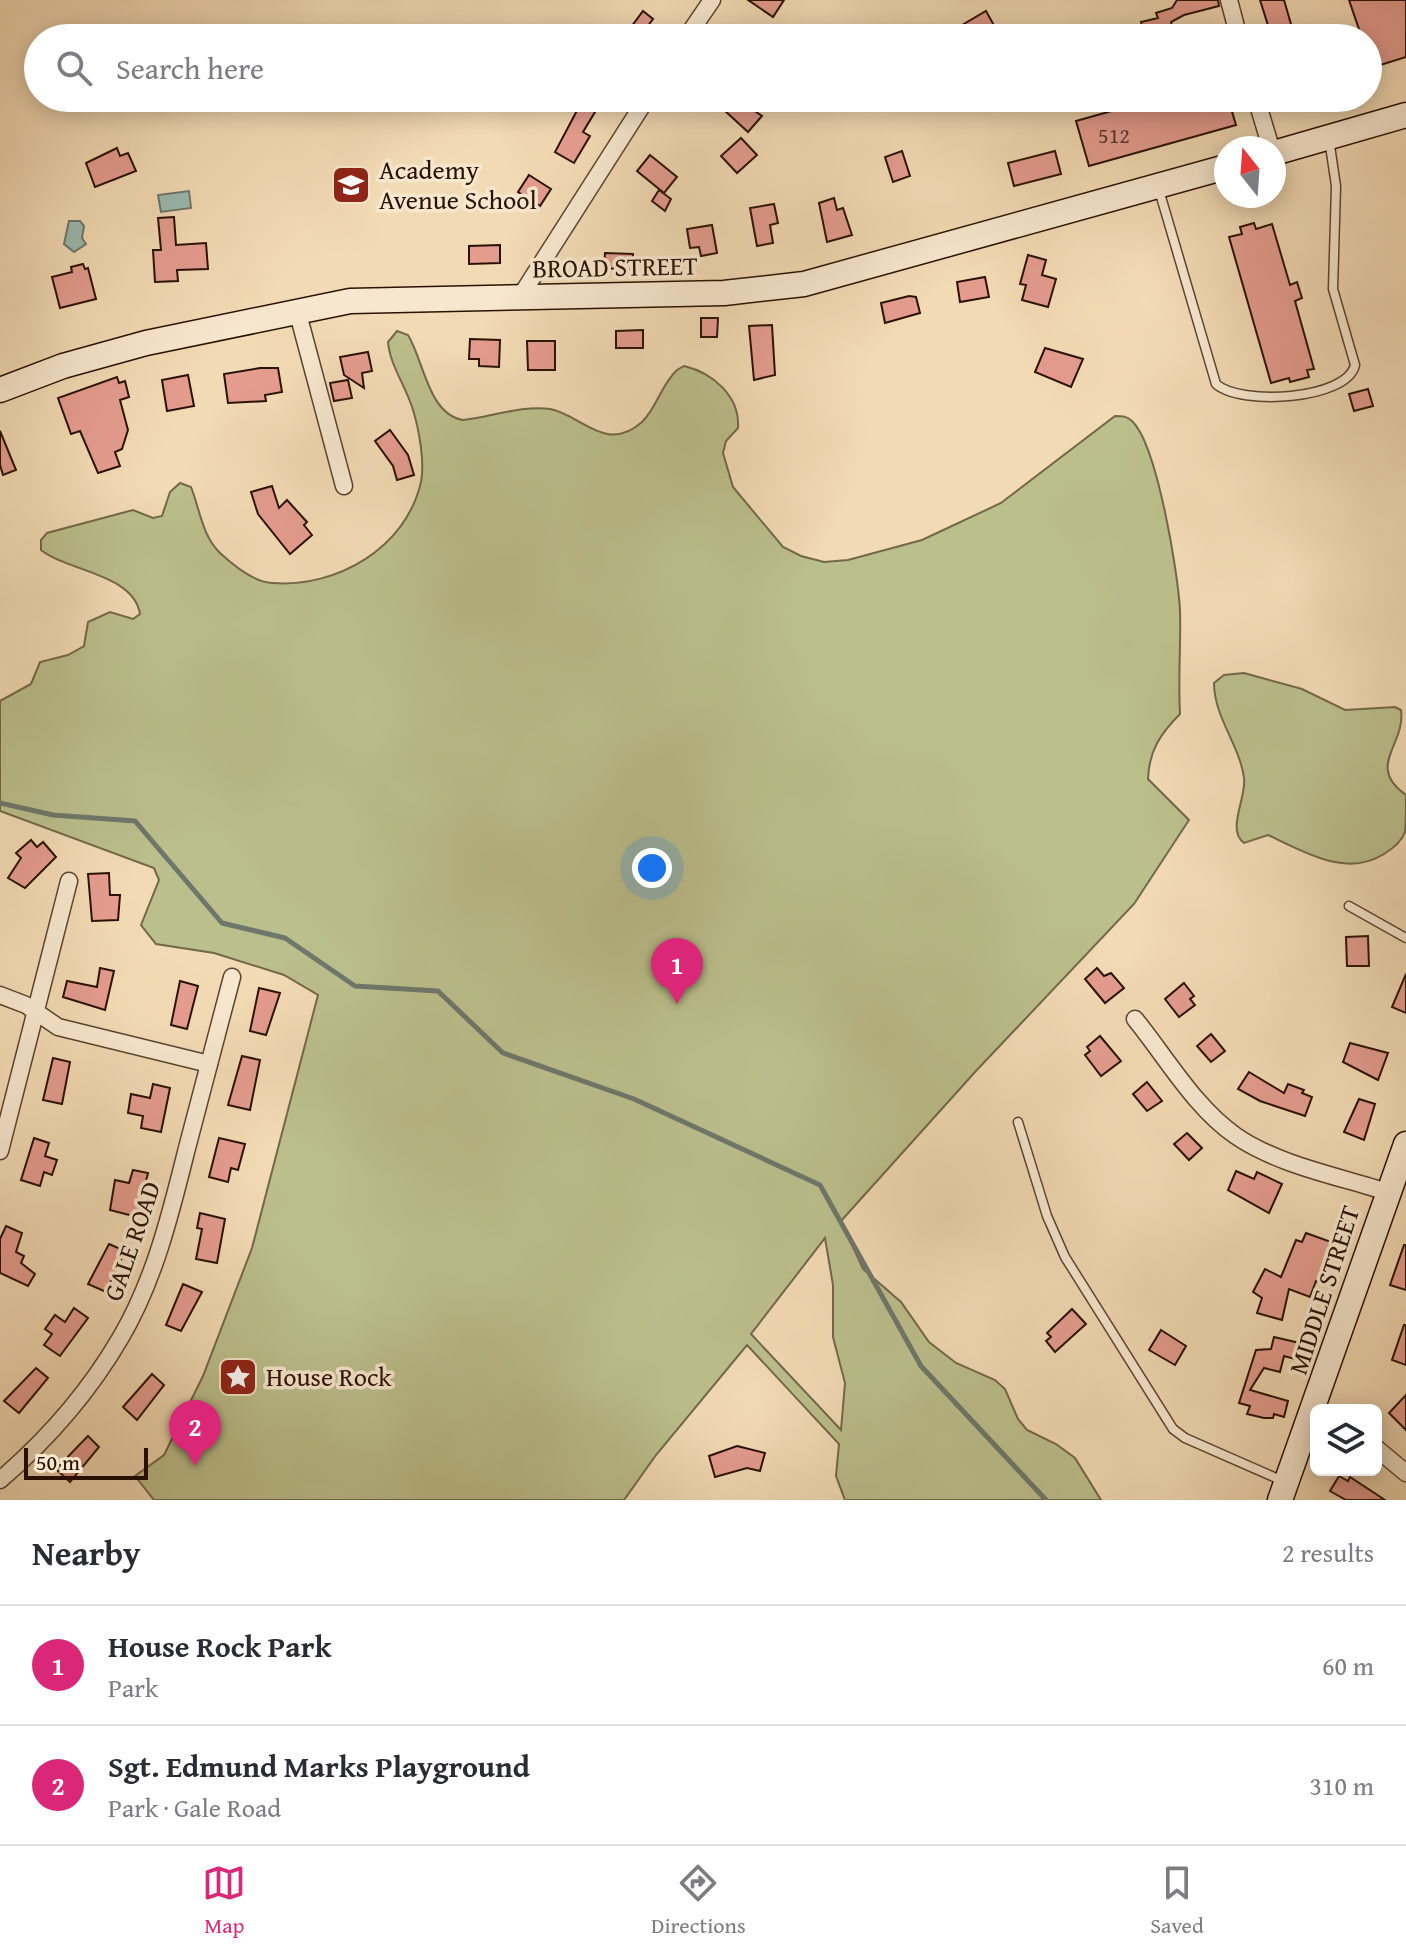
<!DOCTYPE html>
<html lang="en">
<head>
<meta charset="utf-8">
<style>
	body { margin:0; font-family:"Gentium Book Plus",serif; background:#f7f7f7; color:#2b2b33 }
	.controls { position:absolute; right:24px; bottom:24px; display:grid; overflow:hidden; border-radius:12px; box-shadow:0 4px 20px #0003 }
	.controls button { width:72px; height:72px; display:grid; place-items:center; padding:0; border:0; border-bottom:2px solid #e1e1e2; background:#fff; color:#2b2b33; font:40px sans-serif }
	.compass { position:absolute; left:1214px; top:136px; width:72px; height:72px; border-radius:50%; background:#fff; box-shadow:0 4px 20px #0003; rotate:343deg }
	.scale { position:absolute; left:24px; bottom:20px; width:124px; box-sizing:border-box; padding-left:8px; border:4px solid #2a1203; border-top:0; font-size:22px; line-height:28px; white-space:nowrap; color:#2a1203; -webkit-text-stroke:6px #f7e7ce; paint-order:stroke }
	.you { position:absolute; left:652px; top:868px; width:28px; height:28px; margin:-20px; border:6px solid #fff; border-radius:50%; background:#1a73e8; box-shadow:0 0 0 12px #1a73e833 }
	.badge { display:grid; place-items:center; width:52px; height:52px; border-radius:50%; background:#db2777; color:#fff; font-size:26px; font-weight:700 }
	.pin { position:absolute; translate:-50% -66px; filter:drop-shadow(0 2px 4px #0008) }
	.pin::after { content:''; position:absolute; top:42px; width:28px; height:24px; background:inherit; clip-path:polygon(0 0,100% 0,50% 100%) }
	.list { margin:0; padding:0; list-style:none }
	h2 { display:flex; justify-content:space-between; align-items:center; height:104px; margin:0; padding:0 32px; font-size:34px }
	h2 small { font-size:26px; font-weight:400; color:#7c7c81 }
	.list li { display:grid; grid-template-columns:52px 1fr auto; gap:24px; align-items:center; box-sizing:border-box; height:120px; padding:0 32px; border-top:2px solid #e1e1e2 }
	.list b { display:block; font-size:30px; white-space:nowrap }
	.list p { margin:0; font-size:26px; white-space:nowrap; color:#7c7c81 }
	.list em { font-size:26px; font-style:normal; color:#7c7c81 }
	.icon { flex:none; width:44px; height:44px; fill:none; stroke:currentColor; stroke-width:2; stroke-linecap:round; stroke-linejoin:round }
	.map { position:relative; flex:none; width:1406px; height:1500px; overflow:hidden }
	.search { position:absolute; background:#fff; box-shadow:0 4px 20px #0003; left:24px; right:24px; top:24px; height:88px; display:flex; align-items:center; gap:20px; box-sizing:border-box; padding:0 28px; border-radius:44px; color:#7c7c81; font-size:30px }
	.sheet { height:344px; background:#fff }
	nav { display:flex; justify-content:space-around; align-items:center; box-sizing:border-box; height:112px; border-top:2px solid #e1e1e2; background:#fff; font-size:22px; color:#7c7c81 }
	nav a { display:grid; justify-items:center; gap:4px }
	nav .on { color:#db2777 }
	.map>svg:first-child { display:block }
	.green { fill:#bbbf8c; stroke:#726848; stroke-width:2; fill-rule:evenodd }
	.water { fill:#9bbab1; stroke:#6e776b; stroke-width:2 }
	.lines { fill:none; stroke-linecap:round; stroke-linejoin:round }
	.stream { stroke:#6e776b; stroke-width:5 }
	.building { fill:#e49c8f; stroke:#2a1203; stroke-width:2 }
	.lane-casing { stroke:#5c442f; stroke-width:11 }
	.street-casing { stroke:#5c442f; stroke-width:19 }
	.secondary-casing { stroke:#2a1203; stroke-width:27 }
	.lane { stroke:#f7e7ce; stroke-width:8 }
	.street { stroke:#f7e7ce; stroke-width:16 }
	.secondary { stroke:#f7e7ce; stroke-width:24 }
	.labels { text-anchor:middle; stroke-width:7; stroke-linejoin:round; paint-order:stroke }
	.number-label { font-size:22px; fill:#583426 }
	.poi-label { font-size:26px; fill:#2a1203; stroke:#f7e7ce; text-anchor:start }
	.street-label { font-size:26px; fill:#2a1203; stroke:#f7e7ce }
</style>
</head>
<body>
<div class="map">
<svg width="1406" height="1500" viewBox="0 0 1406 1500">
	<rect width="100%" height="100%" fill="#f2dab4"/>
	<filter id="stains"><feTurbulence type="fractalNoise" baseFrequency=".0025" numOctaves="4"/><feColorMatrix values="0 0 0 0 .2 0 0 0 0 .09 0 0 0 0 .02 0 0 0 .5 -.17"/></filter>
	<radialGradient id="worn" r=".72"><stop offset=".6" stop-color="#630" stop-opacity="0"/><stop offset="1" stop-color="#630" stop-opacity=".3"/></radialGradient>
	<g class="green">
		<path d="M 397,331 L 408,335 C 424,361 428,414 463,420 C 490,417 523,405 550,409 C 582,415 606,454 642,422 C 657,407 661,385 677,370 L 684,366 C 713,373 740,396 738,428 L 726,441 L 723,453 L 733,487 L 783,547 L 801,556 L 824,562 L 848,560 L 922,540 L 1001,503 L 1115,416 C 1122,416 1127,416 1132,421 C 1157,444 1178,573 1180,610 C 1181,644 1178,679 1180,714 C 1160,734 1149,751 1148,779 L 1189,820 L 1134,904 L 975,1072 L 841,1221 L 863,1269 L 901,1302 L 929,1342 L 956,1363 L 995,1380 L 1005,1389 L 1018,1419 L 1027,1430 L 1056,1444 L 1075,1458 L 1101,1500 L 845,1500 L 836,1476 L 839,1444 L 747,1345 L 656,1455 L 624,1500 L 154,1500 L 135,1476 L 164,1455 L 203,1376 L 252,1248 L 318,995 L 284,975 L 214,953 L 156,944 L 141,925 L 159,880 L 154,868 L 0,811 L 0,701 L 31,684 L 40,662 L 68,655 L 84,646 L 88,622 L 110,612 L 133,619 L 140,614 C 134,574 67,571 41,550 L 41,540 L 47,533 L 133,510 L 153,518 L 162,516 L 170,492 L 180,483 L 191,487 C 200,510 202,535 220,553 C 233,565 254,582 272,583 C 337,588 406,548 421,482 C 425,463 419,429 413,410 C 406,386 390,366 388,342 ZM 825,1238 L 833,1285 L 833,1337 L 845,1383 L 841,1430 L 751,1334 Z"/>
		<path d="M 1244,673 L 1302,689 L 1345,710 L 1395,707 L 1401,710 C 1406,745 1365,766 1406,795 C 1406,805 1406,823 1405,832 C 1402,841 1392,849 1384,854 C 1346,878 1304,852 1268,835 L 1244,843 C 1226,830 1247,797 1244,778 C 1240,746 1214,717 1214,683 L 1224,675 Z"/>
	</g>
	<g class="water">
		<polygon points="189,191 191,208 161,212 158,195"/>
		<polygon points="69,221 80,221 84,226 82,238 86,244 74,252 64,244"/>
	</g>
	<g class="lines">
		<polyline class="stream" points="0,803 53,815 135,821 222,923 285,938 355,986 438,991 503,1053 634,1099 820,1185 921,1366 1046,1500"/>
	</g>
	<g class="building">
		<polygon points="748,0 784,0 773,17"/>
		<polygon points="1177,0 1218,0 1219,6 1184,15 1171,22 1173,31 1145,38 1141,22 1158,18 1156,13 1172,8"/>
		<polygon points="1260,0 1284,0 1295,38 1272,38"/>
		<polygon points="1349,0 1406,0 1406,57 1371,68 1368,38 1362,38"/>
		<polygon points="643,11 653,19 639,38 623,38"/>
		<polygon points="986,11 996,29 980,38 963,38 957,28"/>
		<polygon points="711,98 735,98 762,116 748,132"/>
		<polygon points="1158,98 1228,98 1236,125 1089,166 1076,121"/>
		<polygon points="581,103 595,112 583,132 590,136 574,163 555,152"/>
		<polygon points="741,138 757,155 737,173 721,156"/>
		<polygon points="117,148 120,156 128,153 136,171 95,187 86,163"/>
		<polygon points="902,151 910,176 893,182 885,157"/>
		<polygon points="1055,151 1061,174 1014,186 1008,163"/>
		<polygon points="650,155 677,177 664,193 637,171"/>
		<polygon points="529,175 551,189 540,206 518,192"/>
		<polygon points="659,190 671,199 665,211 652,201"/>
		<polygon points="834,198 837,210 843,208 852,235 827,242 819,203"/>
		<polygon points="774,204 778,223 770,225 773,243 757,246 750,208"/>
		<polygon points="174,217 176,245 206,243 208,269 177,270 178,281 155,282 153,250 161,250 158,218"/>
		<polygon points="1254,223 1256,229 1272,224 1290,285 1297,282 1302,298 1295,301 1314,369 1307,370 1309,377 1290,382 1289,378 1271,383 1229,237 1242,234 1240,227"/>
		<polygon points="712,225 717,253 701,256 699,247 690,248 687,229"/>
		<polygon points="500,245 500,263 469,264 469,246"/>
		<polygon points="605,253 633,254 632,270 604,268"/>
		<polygon points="1028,255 1046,260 1042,275 1056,279 1048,307 1022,300 1026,285 1020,284"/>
		<polygon points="83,264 85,269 88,268 96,299 60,308 52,277 72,272 71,267"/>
		<polygon points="985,277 989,297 960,302 957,282"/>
		<polygon points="909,296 916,297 920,313 885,323 881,303"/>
		<polygon points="701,318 718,318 717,337 701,337"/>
		<polygon points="772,325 775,375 754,380 749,326"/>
		<polygon points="643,330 643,348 616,348 616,331"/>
		<polygon points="470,339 500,340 499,367 479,366 479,359 469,359"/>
		<polygon points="527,341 555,341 555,370 528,370"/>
		<polygon points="1045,348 1083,359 1071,387 1035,372"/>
		<polygon points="368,352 372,371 362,373 364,388 344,375 340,357"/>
		<polygon points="260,368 278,368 282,392 265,395 266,401 228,403 224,374"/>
		<polygon points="188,375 194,406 167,411 162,380"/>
		<polygon points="117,377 119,383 125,381 129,397 120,400 128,430 122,449 115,452 120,466 98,473 80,431 71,434 58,398"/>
		<polygon points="348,380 352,398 334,401 330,383"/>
		<polygon points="1368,389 1373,406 1354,411 1349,394"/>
		<polygon points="390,430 408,455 414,475 397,480 393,466 375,441"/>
		<polygon points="0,431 16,470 3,475 0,465"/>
		<polygon points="272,486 279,508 287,500 307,522 304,525 312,535 290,554 258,514 251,492"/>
		<polygon points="31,840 37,847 43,842 56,857 25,888 8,878 21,858 16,853"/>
		<polygon points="109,873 110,895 120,895 118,920 92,921 88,874"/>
		<polygon points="1368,936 1369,966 1347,966 1346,937"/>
		<polygon points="100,968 114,971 105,1010 63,997 67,981 97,987"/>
		<polygon points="1097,968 1104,976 1111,973 1124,988 1105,1003 1085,979"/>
		<polygon points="1406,974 1406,1013 1392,1007"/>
		<polygon points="180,981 198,986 187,1029 171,1025"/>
		<polygon points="1184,983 1194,996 1190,999 1195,1005 1179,1017 1165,999"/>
		<polygon points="259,988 280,993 266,1035 250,1031"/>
		<polygon points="1211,1034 1225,1051 1211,1062 1197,1046"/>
		<polygon points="1100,1036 1121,1061 1101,1076 1085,1055 1090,1051 1087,1047"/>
		<polygon points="1350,1043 1388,1053 1378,1080 1343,1062"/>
		<polygon points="242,1056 260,1060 250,1110 228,1105"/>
		<polygon points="53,1058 70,1062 62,1104 43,1100"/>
		<polygon points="1249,1072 1284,1093 1288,1084 1304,1090 1302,1093 1312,1097 1305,1116 1260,1101 1238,1089"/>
		<polygon points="1147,1082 1162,1101 1147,1111 1133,1094"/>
		<polygon points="153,1084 170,1088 161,1132 141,1128 143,1116 128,1113 131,1094 150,1098"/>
		<polygon points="1359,1099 1375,1104 1364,1140 1344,1132"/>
		<polygon points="1187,1133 1202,1148 1189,1160 1174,1144"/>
		<polygon points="34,1138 49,1143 45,1156 57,1160 52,1175 44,1172 40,1186 21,1180"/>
		<polygon points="219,1138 245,1144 238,1170 231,1168 228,1182 209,1177"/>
		<polygon points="133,1170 148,1173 137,1217 110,1210 115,1180 129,1183"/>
		<polygon points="1236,1171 1254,1179 1257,1172 1282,1184 1269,1213 1228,1190"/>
		<polygon points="200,1213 225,1219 217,1263 196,1259 202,1229 197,1228"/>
		<polygon points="6,1226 22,1233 16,1252 24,1256 21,1263 35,1274 28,1286 0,1273 0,1239"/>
		<polygon points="1306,1233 1334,1243 1319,1282 1316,1281 1310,1297 1289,1289 1282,1320 1257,1313 1262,1298 1253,1292 1265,1269 1281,1277 1296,1240 1302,1242"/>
		<polygon points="109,1244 125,1251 106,1292 88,1284"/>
		<polygon points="1404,1245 1406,1245 1406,1290 1390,1285"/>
		<polygon points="183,1284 202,1292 181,1331 166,1325"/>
		<polygon points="74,1308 88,1318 60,1356 44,1345 52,1334 45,1329 55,1315 65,1322"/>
		<polygon points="1072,1309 1086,1324 1055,1352 1046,1341 1051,1337 1047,1333"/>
		<polygon points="1404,1325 1406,1325 1406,1365 1392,1360"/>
		<polygon points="1161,1330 1186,1346 1175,1365 1149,1350"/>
		<polygon points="1274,1337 1304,1344 1299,1360 1284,1356 1280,1372 1264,1368 1250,1390 1288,1401 1284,1417 1274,1414 1273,1418 1264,1418 1247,1414 1250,1406 1239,1403 1256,1350 1271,1349"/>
		<polygon points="36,1368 48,1378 19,1413 4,1401"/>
		<polygon points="152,1374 164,1385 137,1420 123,1407"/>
		<polygon points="1406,1395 1406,1430 1389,1413"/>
		<polygon points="88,1436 99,1447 70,1482 56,1469"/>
		<polygon points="737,1446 765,1453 760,1471 747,1468 715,1477 709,1456"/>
		<polygon points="1339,1476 1348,1481 1350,1477 1385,1500 1346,1500 1330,1491"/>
	</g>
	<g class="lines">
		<defs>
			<g id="lane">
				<path d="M 1159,190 L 1216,384 C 1240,406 1347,400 1355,365 L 1333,289 L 1336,186 L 1329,139"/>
				<polyline points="1349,906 1406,938"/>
				<polyline points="1018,1122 1047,1216 1065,1257 1173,1429 1185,1438 1283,1481"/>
			</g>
			<g id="street">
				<polyline points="1229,0 1239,38"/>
				<polyline points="686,38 712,0"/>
				<polyline points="1256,98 1271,148"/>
				<polyline points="520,297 647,98"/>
				<polyline points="297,310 344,486"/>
				<polyline points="0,995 26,1005 58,1027 209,1064"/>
				<path d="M 1135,1019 C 1166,1057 1195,1108 1236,1136 C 1278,1165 1338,1176 1387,1192"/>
				<polyline points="0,1151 69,881"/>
				<polyline points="1376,1448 1406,1473"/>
				<path d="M 0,1480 C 48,1439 89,1392 121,1337 C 155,1279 171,1212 187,1148 C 202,1091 217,1034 232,977"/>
			</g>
			<g id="secondary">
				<polyline points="1274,153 1406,115"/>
				<polyline points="0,390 63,366 146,343 350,301 724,293 804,284 1226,167"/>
				<polyline points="1280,1500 1406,1144"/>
			</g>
		</defs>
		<use href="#lane" class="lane-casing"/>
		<use href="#street" class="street-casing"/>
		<use href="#secondary" class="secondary-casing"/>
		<use href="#lane" class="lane"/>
		<use href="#street" class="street"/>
		<use href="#secondary" class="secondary"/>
	</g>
	<defs>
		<symbol id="school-square" viewBox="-11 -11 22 22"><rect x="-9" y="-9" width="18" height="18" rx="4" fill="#8f2418" stroke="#f7e7ce"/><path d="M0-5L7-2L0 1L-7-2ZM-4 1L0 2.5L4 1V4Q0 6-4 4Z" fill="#fff"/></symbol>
		<symbol id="sight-square" viewBox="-11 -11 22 22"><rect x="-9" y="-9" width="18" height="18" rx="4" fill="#8f2418" stroke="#f7e7ce"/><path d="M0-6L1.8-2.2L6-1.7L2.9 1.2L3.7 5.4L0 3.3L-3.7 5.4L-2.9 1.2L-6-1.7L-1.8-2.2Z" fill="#fff"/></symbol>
	</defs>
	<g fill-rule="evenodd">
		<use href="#school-square" x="329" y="163" width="44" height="44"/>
		<use href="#sight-square" x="216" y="1355" width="44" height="44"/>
	</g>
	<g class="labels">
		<g class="number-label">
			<text x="1114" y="143">512</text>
		</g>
		<g class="poi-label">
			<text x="379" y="179">Academy<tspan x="379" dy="30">Avenue School</tspan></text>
			<text x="266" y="1386">House Rock</text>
		</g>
		<g class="street-label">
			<text transform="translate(615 267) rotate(-1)" y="9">BROAD STREET</text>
			<text transform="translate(132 1241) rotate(-71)" y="9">GALE ROAD</text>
			<text transform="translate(1324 1290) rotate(-72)" y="9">MIDDLE STREET</text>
		</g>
	</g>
	<rect width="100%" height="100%" filter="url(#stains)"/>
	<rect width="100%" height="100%" fill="url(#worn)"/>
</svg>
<div class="controls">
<button><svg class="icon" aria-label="layers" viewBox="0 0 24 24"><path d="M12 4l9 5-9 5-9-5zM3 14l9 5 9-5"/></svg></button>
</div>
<svg class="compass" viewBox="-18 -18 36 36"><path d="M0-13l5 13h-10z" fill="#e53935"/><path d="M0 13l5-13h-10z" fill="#7c7c81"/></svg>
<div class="scale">50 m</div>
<div class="you"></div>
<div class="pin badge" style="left:677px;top:1004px">1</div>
<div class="pin badge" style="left:195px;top:1466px">2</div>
<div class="search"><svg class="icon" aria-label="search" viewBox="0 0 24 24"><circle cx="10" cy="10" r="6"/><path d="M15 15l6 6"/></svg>Search here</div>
</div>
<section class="sheet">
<h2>Nearby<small>2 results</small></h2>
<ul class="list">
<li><span class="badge">1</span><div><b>House Rock Park</b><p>Park</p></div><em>60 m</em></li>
<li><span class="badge">2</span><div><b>Sgt. Edmund Marks Playground</b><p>Park · Gale Road</p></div><em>310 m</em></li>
</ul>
</section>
<nav>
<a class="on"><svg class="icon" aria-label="map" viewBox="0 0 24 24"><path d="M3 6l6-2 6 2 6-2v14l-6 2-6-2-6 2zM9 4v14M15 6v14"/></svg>Map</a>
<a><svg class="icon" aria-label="directions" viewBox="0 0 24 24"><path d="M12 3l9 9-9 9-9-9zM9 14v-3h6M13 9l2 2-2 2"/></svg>Directions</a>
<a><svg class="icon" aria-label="saved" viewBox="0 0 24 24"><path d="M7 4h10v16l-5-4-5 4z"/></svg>Saved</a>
</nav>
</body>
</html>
